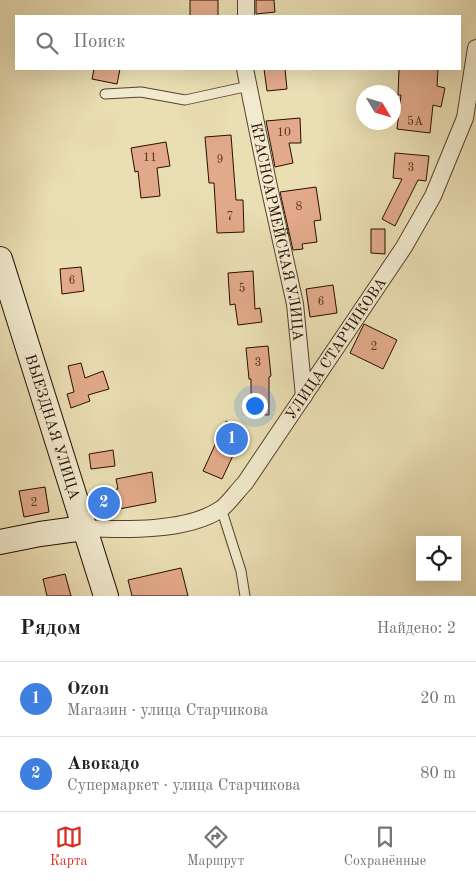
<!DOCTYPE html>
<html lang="ru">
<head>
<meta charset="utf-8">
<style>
	body { margin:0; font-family:"Old Standard TT",serif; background:#f6f6f6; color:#222 }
	.controls { position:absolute; right:15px; bottom:15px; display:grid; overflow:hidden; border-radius:0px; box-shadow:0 5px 20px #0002 }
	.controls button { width:45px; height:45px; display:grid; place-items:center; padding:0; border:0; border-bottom:1px solid #e0e0e0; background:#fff; color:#222; font:25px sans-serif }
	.compass { position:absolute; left:356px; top:85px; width:45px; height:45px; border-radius:50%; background:#fff; box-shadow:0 5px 20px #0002; rotate:128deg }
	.you { position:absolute; left:254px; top:405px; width:18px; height:18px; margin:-12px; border:4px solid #fff; border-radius:50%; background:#1a73e8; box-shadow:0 0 0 8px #1a73e833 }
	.badge { display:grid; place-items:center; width:32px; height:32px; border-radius:50%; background:#d93025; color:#fff; font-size:16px; font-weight:700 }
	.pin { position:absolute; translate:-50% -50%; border:2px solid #fff; box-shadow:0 1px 5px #0006 }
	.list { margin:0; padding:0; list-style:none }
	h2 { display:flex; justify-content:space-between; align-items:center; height:65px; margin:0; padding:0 20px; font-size:21px }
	h2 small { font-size:16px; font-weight:400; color:#767676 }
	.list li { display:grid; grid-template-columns:32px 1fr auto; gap:15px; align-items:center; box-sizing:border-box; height:75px; padding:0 20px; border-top:1px solid #e0e0e0 }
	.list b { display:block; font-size:19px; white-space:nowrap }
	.list p { margin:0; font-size:16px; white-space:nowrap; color:#767676 }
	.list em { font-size:16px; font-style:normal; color:#767676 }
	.icon { flex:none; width:28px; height:28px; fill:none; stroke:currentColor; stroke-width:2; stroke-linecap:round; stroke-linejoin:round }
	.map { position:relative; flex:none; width:476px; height:596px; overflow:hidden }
	.search { position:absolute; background:#fff; box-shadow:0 5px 20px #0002; left:15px; right:15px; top:15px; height:55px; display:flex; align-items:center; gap:12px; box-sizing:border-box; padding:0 18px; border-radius:0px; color:#767676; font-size:19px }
	.sheet { height:215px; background:#fff }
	nav { display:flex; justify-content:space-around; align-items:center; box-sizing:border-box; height:70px; border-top:1px solid #e0e0e0; background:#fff; font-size:14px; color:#767676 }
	nav a { display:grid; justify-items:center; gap:2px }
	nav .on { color:#d93025 }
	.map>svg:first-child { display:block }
	.building { fill:#e2aa8a; stroke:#280d00 }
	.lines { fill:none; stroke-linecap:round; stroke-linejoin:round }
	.lane-casing { stroke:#58412d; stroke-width:11 }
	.street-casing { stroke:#58412d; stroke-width:18 }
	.secondary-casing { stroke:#280d00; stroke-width:26 }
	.lane { stroke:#f1eace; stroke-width:9 }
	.street { stroke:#f1eace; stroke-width:16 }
	.secondary { stroke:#f1eace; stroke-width:24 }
	.labels { text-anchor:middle; stroke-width:4; stroke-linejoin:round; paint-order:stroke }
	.number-label { font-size:12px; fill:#563422 }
	.street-label { font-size:15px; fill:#280d00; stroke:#f1eace }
</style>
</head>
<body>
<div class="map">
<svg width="476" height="596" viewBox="0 0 476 596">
	<rect width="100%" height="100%" fill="#eadeb3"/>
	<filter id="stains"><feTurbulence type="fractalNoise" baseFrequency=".004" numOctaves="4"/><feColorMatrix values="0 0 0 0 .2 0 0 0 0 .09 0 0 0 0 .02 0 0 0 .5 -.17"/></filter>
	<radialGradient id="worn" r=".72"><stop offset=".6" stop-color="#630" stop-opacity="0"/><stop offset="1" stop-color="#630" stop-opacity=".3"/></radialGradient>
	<g class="building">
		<rect x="190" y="0" width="28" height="16"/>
		<polygon points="256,0 274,0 275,12 256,14"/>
		<polygon points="94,69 120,69 117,84 92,79"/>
		<polygon points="264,69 285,69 287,89 267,91"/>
		<polygon points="399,69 438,69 437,86 445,88 441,107 433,105 430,133 397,129 401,95 398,95"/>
		<polygon points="300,118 301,143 289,143 293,163 275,167 266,121"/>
		<polygon points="231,135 236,200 243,200 244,232 217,233 214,183 209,183 205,137"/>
		<polygon points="166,142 170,166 157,168 160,196 141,198 138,171 135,172 131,148"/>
		<polygon points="395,153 429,156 426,181 418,180 395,226 382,219 402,179 393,178"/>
		<polygon points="316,187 321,220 314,221 317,242 302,244 303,249 293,250 280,192"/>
		<polygon points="371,229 385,229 385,254 371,253"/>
		<polygon points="81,267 84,291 62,294 60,269"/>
		<polygon points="253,271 255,309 260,308 262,322 238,325 235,304 230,305 228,273"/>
		<polygon points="333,285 337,313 310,317 306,289"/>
		<polygon points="364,324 397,340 383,369 350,353"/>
		<polygon points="268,346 271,376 269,377 269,415 251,414 251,379 249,379 246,348"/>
		<polygon points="81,363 85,378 103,371 109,389 88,395 90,401 71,408 67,394 74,392 68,366"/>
		<polygon points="226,421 245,430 222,479 203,471"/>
		<polygon points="113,450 115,466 91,469 89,454"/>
		<polygon points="152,472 156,502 119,509 120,511 95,516 90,494 118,489 116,479"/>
		<polygon points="45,487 49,512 24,517 19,491"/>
		<polygon points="181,568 188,596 132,596 128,580"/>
		<polygon points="65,574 71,596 47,596 43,579"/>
	</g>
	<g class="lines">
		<defs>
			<g id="lane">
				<polyline points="105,94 141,92 185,100 249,86"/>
				<polyline points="221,508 241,571 245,596"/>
			</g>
			<g id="street">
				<polyline points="246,16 246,0"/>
				<path id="s1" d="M 245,69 L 268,182 L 295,304 L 304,396"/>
				<path id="s2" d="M 84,528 C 123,530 187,532 221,509 C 230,502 237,491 245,483 L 404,247 L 433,196 L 465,118 L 476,48"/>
			</g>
			<g id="secondary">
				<path id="s3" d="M 0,259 L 106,596"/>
				<polyline points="0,542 40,534 84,528"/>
			</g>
		</defs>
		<use href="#lane" class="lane-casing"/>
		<use href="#street" class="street-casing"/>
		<use href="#secondary" class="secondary-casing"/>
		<use href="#lane" class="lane"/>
		<use href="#street" class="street"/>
		<use href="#secondary" class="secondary"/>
	</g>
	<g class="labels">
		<g class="number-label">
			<text x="415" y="125">5А</text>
			<text x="284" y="136">10</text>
			<text x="150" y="161">11</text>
			<text x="220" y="163">9</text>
			<text x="411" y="171">3</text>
			<text x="299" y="210">8</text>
			<text x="230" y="220">7</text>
			<text x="72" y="284">6</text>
			<text x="242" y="292">5</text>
			<text x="321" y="305">6</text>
			<text x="374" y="350">2</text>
			<text x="258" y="366">3</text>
			<text x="34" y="506">2</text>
		</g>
		<g class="street-label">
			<text dy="5" stroke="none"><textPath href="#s1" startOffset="166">КРАСНОАРМЕЙСКАЯ УЛИЦА</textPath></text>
			<text dy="5" stroke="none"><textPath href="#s2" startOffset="338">УЛИЦА СТАРЧИКОВА</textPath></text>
			<text dy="5" stroke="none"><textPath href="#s3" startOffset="176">ВЫЕЗДНАЯ УЛИЦА</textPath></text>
		</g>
	</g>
	<rect width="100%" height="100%" filter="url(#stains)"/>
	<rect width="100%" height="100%" fill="url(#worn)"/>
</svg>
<div class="controls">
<button><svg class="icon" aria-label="locate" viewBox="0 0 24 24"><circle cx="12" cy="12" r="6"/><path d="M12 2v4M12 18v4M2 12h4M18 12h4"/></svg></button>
</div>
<svg class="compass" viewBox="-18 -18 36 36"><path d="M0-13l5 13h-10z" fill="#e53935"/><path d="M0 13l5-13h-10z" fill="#767676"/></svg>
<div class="you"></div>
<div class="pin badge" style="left:232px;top:439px;background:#3f7fe0">1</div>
<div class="pin badge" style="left:104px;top:503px;background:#3f7fe0">2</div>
<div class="search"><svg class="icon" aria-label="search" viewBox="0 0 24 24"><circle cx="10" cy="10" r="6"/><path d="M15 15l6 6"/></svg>Поиск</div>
</div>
<section class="sheet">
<h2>Рядом<small>Найдено: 2</small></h2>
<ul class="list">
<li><span class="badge" style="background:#3f7fe0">1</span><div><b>Ozon</b><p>Магазин · улица Старчикова</p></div><em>20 m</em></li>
<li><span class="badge" style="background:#3f7fe0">2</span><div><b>Авокадо</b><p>Супермаркет · улица Старчикова</p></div><em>80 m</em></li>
</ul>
</section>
<nav>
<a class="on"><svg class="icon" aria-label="map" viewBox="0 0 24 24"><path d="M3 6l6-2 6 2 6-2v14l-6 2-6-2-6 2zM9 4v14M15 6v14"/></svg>Карта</a>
<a><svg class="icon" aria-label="directions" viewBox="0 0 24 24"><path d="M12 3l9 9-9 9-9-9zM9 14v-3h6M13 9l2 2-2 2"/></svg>Маршрут</a>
<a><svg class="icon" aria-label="saved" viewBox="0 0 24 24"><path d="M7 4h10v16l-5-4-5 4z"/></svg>Сохранённые</a>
</nav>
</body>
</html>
